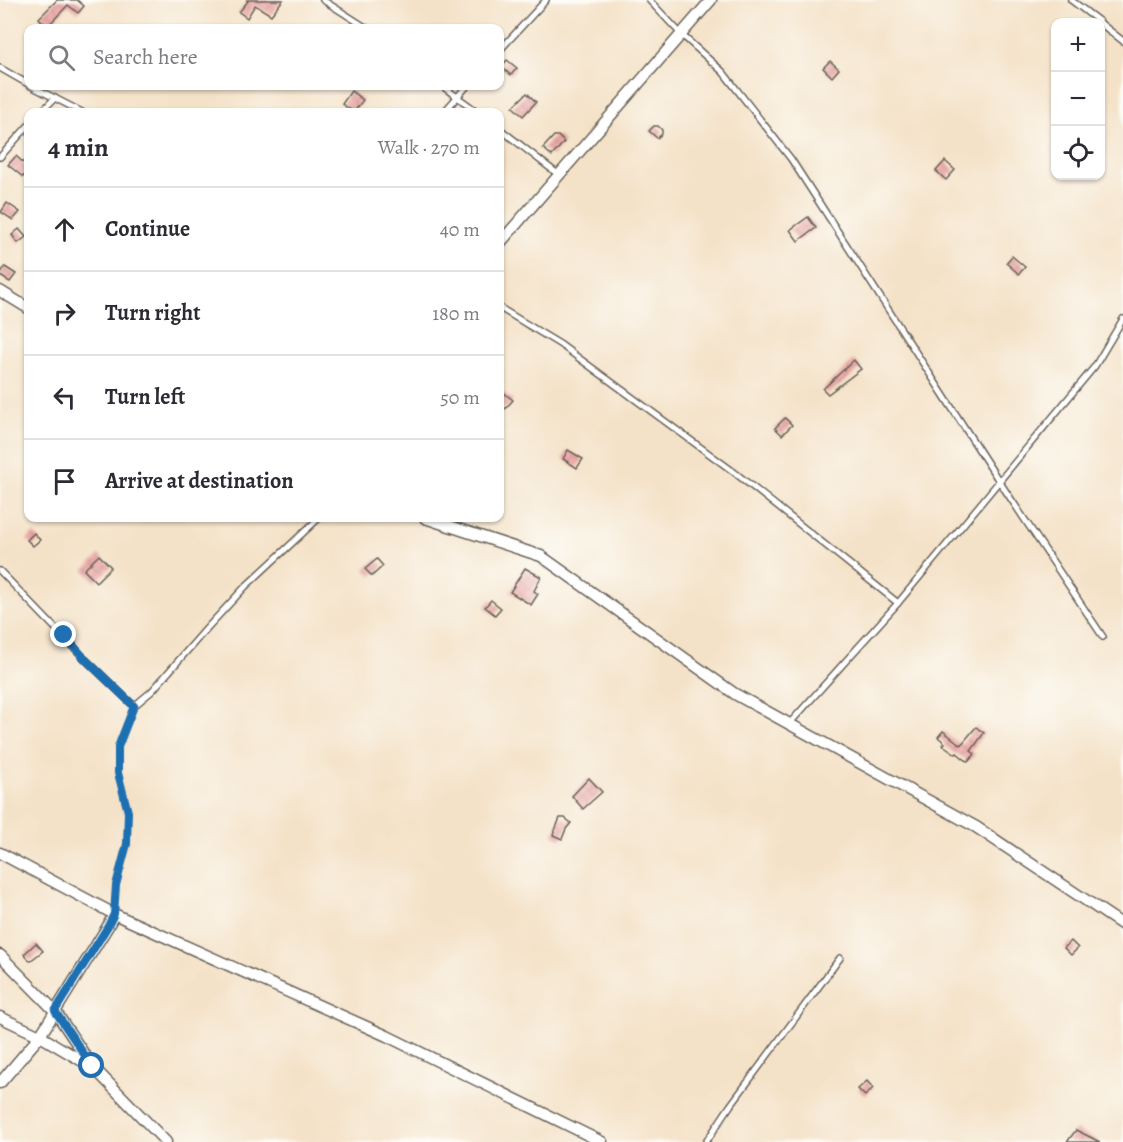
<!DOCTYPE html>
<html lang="en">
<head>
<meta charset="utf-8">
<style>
	body { margin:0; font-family:Alegreya,serif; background:#f2f2f3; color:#2b2b33 }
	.controls { position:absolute; right:18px; top:18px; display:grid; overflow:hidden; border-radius:12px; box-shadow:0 2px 4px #0004 }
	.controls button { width:54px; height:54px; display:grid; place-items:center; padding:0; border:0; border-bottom:2px solid #e1e1e2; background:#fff; color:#2b2b33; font:30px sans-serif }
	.stop { position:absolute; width:18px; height:18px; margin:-14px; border:4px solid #1f6fb2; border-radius:50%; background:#fff }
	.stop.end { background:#1f6fb2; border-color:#fff; box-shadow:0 2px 6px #0008 }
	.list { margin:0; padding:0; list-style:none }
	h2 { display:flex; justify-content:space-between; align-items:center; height:78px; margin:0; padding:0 24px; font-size:26px }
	h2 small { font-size:20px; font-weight:400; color:#7c7c81 }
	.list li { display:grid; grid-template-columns:39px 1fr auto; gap:18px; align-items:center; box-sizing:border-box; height:84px; padding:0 24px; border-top:2px solid #e1e1e2 }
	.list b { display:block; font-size:22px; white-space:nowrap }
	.list em { font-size:20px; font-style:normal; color:#7c7c81 }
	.icon { flex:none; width:33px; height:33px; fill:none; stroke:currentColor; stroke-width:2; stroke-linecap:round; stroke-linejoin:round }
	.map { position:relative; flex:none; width:1123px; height:1142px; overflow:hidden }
	.search { position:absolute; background:#fff; box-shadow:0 2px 4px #0004; left:24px; top:24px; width:480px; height:66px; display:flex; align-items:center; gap:15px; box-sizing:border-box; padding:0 21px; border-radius:12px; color:#7c7c81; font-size:22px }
	.panel { position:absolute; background:#fff; box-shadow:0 2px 4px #0004; left:24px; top:108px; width:480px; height:414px; border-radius:12px }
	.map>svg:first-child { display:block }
	.building { fill:url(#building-cross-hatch) }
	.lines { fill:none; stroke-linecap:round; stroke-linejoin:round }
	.lane-casing { stroke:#686158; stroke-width:8 }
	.street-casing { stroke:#686158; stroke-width:13 }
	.path { stroke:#686158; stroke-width:2; stroke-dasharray:4.5 4.5; stroke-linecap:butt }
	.lane { stroke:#fff; stroke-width:5 }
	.street { stroke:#fff; stroke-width:10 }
	.route { stroke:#1f6fb2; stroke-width:8 }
</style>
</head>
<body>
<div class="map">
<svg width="1123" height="1142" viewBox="0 0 1123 1142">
	<defs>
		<pattern id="building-cross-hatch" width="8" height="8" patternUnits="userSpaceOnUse" patternTransform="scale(1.5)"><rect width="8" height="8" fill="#eba2a0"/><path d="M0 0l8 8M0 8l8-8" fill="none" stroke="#c98b89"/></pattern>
	</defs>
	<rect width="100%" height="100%" fill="#fdfcf7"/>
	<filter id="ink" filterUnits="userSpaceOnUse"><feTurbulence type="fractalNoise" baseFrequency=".0167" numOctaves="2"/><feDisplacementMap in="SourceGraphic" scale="12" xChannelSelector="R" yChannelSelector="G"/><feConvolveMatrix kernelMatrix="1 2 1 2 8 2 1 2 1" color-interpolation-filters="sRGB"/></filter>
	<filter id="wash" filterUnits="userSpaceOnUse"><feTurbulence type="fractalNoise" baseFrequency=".008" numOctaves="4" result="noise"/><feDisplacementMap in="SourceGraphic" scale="24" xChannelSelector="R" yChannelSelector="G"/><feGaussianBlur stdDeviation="1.35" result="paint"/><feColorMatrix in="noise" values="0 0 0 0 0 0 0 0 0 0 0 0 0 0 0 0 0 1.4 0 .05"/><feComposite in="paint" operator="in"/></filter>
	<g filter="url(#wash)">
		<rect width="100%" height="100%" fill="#f4e2c8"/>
		<g id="blocks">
			<g class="building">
				<polygon points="57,0 77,0 84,6 78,13 68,5 47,27 39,18"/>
				<polygon points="246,0 283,0 271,15 255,5 247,18 239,12 248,1"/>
				<polygon points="507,60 517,68 511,75 501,67"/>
				<polygon points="830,61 839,69 832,77 823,68"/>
				<polygon points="351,91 363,100 354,112 342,104"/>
				<polygon points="527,93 536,102 523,116 513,107"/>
				<polygon points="654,126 658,126 662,130 662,134 657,138 649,131"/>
				<polygon points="554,136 558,136 564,142 552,156 543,148"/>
				<polygon points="16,156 28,167 28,171 23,177 8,165"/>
				<polygon points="945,161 955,170 946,180 936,171"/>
				<polygon points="7,203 20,212 13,220 1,212"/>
				<polygon points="808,217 816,228 798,241 790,230"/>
				<polygon points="19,229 26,237 18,243 12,235"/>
				<polygon points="1012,256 1025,267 1019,274 1006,263"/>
				<polygon points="5,267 16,274 10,282 0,276 0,274"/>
				<polygon points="854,360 861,369 828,394 823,389"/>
				<polygon points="500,390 513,400 505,409 500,404"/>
				<polygon points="785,418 792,425 782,435 775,428"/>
				<polygon points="568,450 583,459 577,468 563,459"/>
				<polygon points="34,533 40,540 33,546 27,540"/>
				<polygon points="99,555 111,567 96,582 84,570"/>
				<polygon points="377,559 383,566 372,576 365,569"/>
				<polygon points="525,568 541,577 534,591 538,594 531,605 510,592"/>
				<polygon points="491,600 501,608 495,615 485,607"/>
				<polygon points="976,727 984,733 971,751 975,754 968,762 957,753 956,754 943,745 945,743 938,737 943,731 961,745"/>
				<polygon points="589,778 602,792 583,809 572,796"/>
				<polygon points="560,818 565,818 571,823 566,829 562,839 553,835"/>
				<polygon points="1071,941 1078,948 1071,955 1064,948"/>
				<polygon points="36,943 43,951 30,961 24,954"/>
				<polygon points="867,1081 873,1088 865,1096 858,1089"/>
				<polygon points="1076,1130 1100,1142 1067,1142"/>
			</g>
		</g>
	</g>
	<g filter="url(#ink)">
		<use href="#blocks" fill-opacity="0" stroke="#686158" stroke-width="1.5"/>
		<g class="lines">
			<defs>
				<g id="lane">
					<polyline points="323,0 367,28"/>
					<polyline points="649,0 682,35 723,72 791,159 999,481 1103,637"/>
					<polyline points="1071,0 1100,22"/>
					<polyline points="1100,23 1123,41"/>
					<polyline points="500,50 546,0"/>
					<polyline points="0,68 28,84"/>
					<polyline points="31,86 82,112"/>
					<polyline points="442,86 478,112"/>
					<polyline points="41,112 55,98"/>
					<polyline points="444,112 467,86"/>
					<polyline points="500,129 559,175"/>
					<polyline points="0,157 28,126"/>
					<polyline points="500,308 561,345 734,472 898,603"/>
					<polyline points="0,571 86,660 134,706 152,691 207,628 245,587 319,518"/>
					<polyline points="789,724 898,603 1095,366 1123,319"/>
					<polyline points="706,1142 730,1106 840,958"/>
				</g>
				<g id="street">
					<polyline points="500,243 711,0"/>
					<polyline points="0,291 28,308"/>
					<polyline points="425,518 541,556 735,694 976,827 1123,925"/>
					<polyline points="0,853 114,914 387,1036 602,1142"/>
					<polyline points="0,955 55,1011 92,1066 166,1142"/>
					<polyline points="0,1017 40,1036 89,1065"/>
					<polyline points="0,1083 40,1036 108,926 114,914"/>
				</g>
			</defs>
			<use href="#lane" class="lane-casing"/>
			<use href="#street" class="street-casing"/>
			<polyline class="path" points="115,902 116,885 127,844 128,812 119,773 118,747 130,715"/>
			<use href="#lane" class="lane"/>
			<use href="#street" class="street"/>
		</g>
	</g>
	<g class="lines" filter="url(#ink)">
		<polyline class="route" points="64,635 86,660 134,706 118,747 118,773 128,812 127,844 116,885 114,914 108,926 55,1011 92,1066"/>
	</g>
</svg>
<div class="controls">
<button>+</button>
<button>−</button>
<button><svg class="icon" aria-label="locate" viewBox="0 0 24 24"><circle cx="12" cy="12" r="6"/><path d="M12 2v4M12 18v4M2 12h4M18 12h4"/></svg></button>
</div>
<div class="stop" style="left:92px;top:1066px"></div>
<div class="stop end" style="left:64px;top:635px"></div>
<div class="search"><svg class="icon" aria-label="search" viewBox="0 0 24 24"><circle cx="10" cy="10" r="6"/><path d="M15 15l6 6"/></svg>Search here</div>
<section class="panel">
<h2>4 min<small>Walk · 270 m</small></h2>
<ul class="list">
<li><svg class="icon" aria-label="ahead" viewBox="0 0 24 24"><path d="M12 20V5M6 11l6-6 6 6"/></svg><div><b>Continue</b></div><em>40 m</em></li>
<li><svg class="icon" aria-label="right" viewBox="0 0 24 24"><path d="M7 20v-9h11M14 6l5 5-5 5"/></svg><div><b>Turn right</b></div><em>180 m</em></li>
<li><svg class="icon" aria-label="left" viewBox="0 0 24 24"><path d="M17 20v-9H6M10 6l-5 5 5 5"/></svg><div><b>Turn left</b></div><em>50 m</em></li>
<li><svg class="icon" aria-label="arrive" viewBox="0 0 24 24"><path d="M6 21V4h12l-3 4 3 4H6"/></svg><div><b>Arrive at destination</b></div></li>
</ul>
</section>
</div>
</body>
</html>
